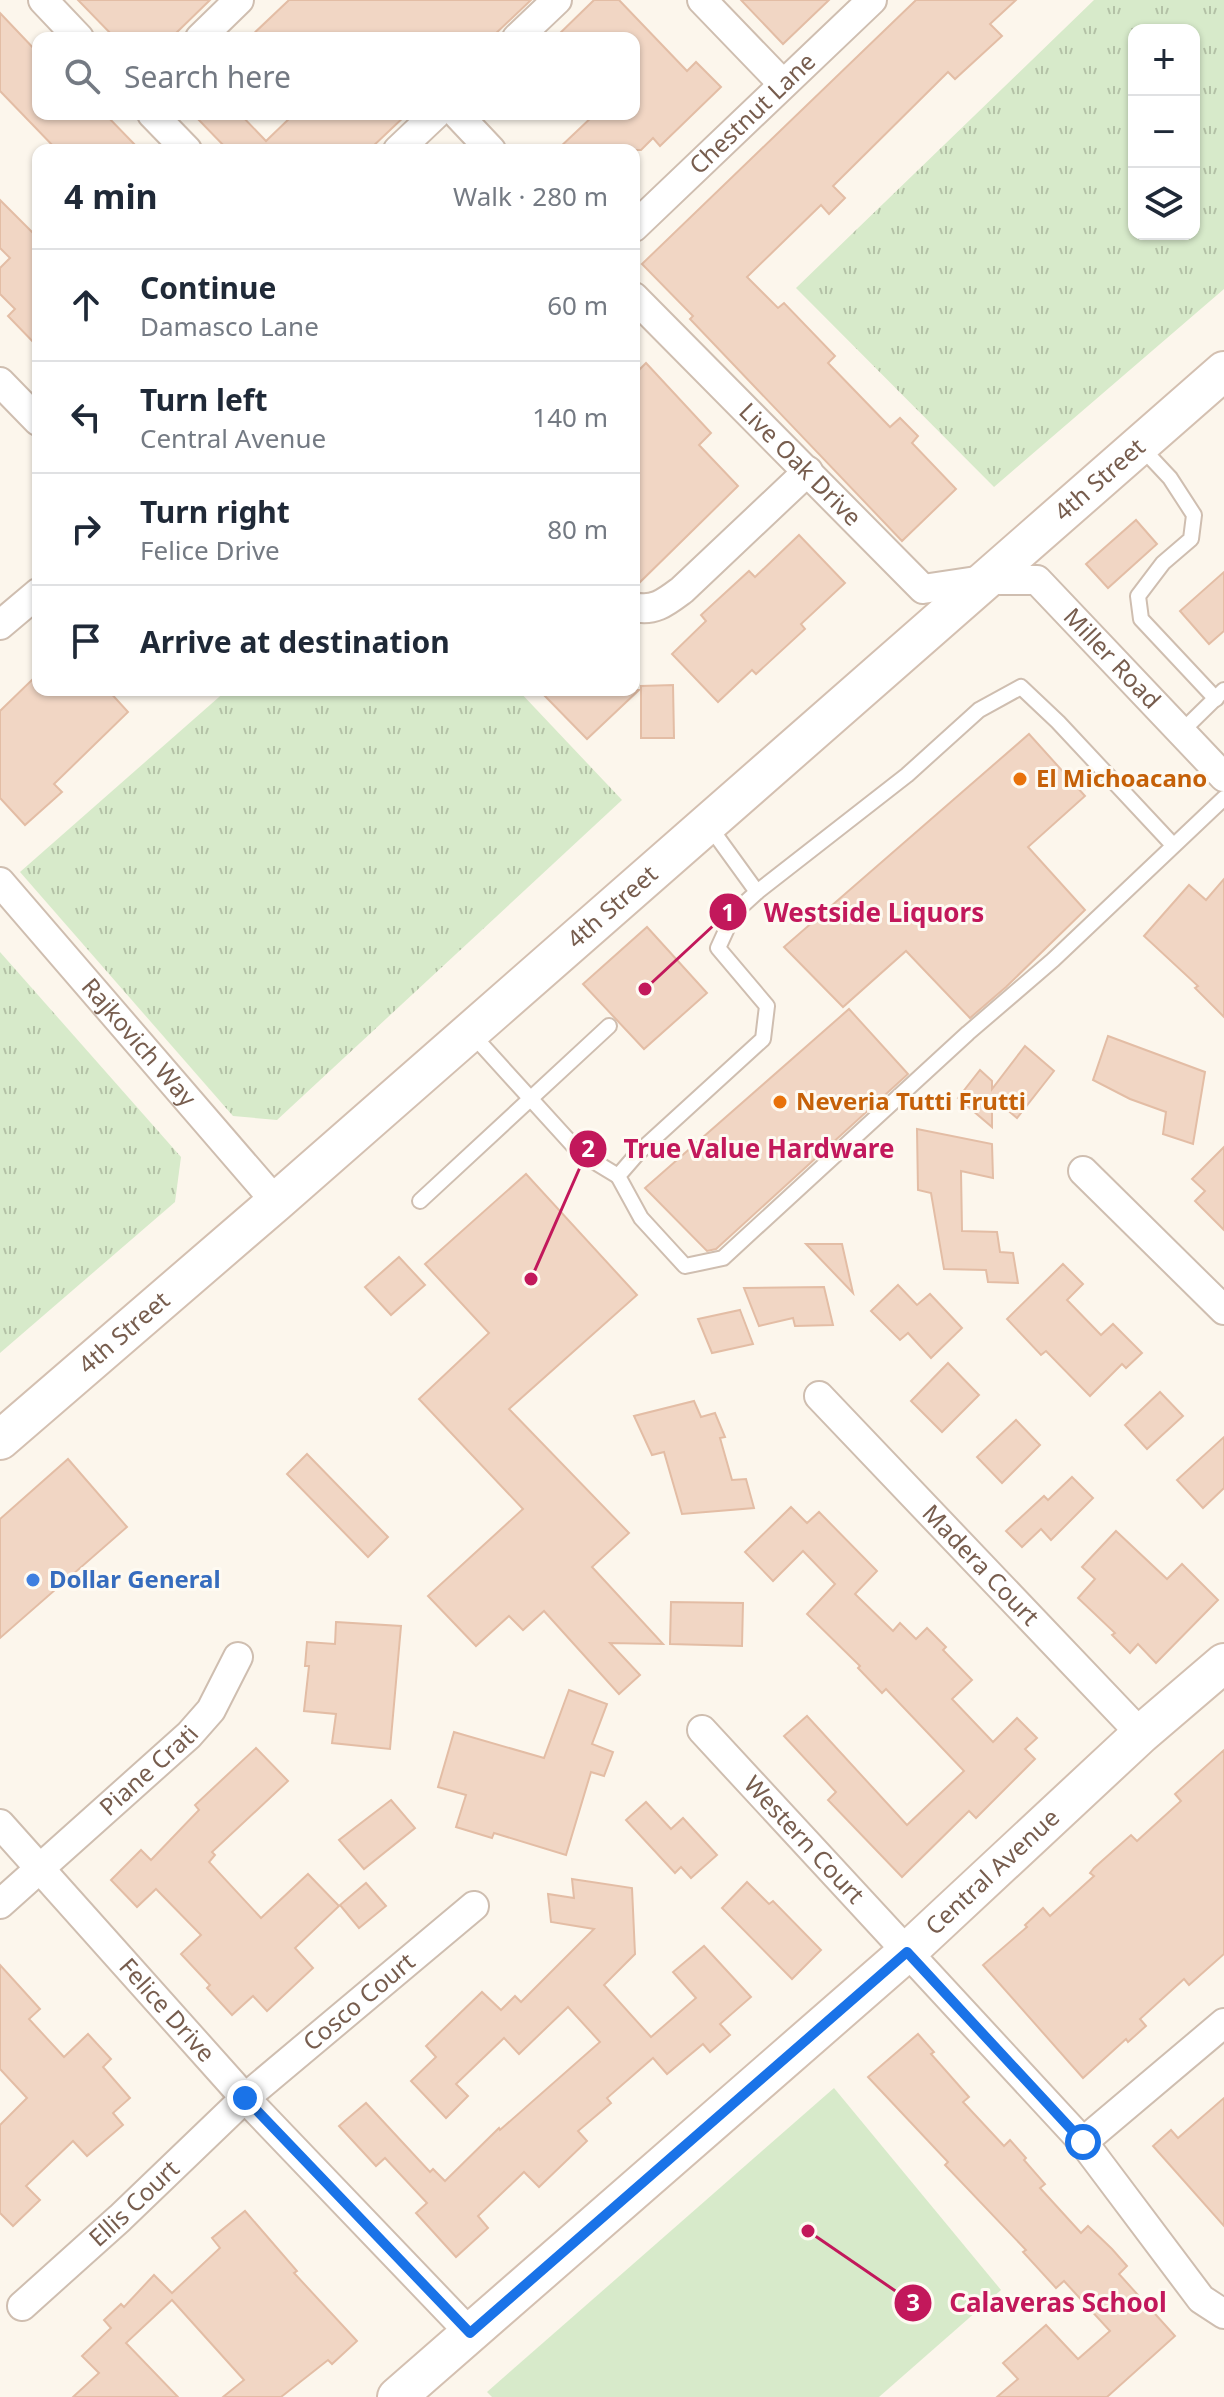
<!DOCTYPE html>
<html lang="en">
<head>
<meta charset="utf-8">
<style>
	body { margin:0; font-family:"Noto Sans",sans-serif; background:#f6f6f7; color:#1f2937 }
	.controls { position:absolute; right:24px; top:24px; display:grid; overflow:hidden; border-radius:16px; box-shadow:0 2px 6px #0004 }
	.controls button { width:72px; height:72px; display:grid; place-items:center; padding:0; border:0; border-bottom:2px solid #e0e1e3; background:#fff; color:#1f2937; font:40px sans-serif }
	.stop { position:absolute; width:24px; height:24px; margin:-18px; border:6px solid #1a73e8; border-radius:50%; background:#fff }
	.stop.end { background:#1a73e8; border-color:#fff; box-shadow:0 2px 8px #0008 }
	.list { margin:0; padding:0; list-style:none }
	h2 { display:flex; justify-content:space-between; align-items:center; height:104px; margin:0; padding:0 32px; font-size:34px }
	h2 small { font-size:26px; font-weight:400; color:#747a83 }
	.list li { display:grid; grid-template-columns:52px 1fr auto; gap:24px; align-items:center; box-sizing:border-box; height:112px; padding:0 32px; border-top:2px solid #e0e1e3 }
	.list b { display:block; font-size:30px; white-space:nowrap }
	.list p { margin:0; font-size:26px; white-space:nowrap; color:#747a83 }
	.list em { font-size:26px; font-style:normal; color:#747a83 }
	.icon { flex:none; width:44px; height:44px; fill:none; stroke:currentColor; stroke-width:2; stroke-linecap:round; stroke-linejoin:round }
	.map { position:relative; flex:none; width:1224px; height:2397px; overflow:hidden }
	.search { position:absolute; background:#fff; box-shadow:0 2px 6px #0004; left:32px; top:32px; width:608px; height:88px; display:flex; align-items:center; gap:20px; box-sizing:border-box; padding:0 28px; border-radius:16px; color:#747a83; font-size:30px }
	.panel { position:absolute; background:#fff; box-shadow:0 2px 6px #0004; left:32px; top:144px; width:608px; height:552px; border-radius:16px }
	.map>svg:first-child { display:block }
	.grass { fill:url(#grass-tufts); fill-rule:evenodd }
	.park { fill:#d7eaca }
	.building { fill:#f1d6c4; stroke:#e3bda5; stroke-width:2 }
	.lines { fill:none; stroke-linecap:round; stroke-linejoin:round }
	.lane-casing { stroke:#cfbeb0; stroke-width:18 }
	.street-casing { stroke:#cfbeb0; stroke-width:32 }
	.secondary-casing { stroke:#d4c0b1; stroke-width:42 }
	.lane { stroke:#fff; stroke-width:14 }
	.street { stroke:#fff; stroke-width:28 }
	.secondary { stroke:#fff; stroke-width:38 }
	.route { stroke:#1a73e8; stroke-width:10 }
	.food-dot { fill:#e8710a; stroke:#fefaf2; stroke-width:3 }
	.shop-dot { fill:#3f7fe0; stroke:#fefaf2; stroke-width:3 }
	.labels { text-anchor:middle; stroke-width:6; stroke-linejoin:round; paint-order:stroke }
	.street-label { font-size:24px; fill:#775d4e; stroke:#fefaf2 }
	.food-label { font-size:24px; font-weight:bold; fill:#c56008; stroke:#fefaf2; text-anchor:start }
	.shop-label { font-size:24px; font-weight:bold; fill:#366cbe; stroke:#fefaf2; text-anchor:start }
	.leader { fill:none; stroke:#c2185b; stroke-width:3 }
	.callout-dot { fill:#c2185b; stroke:#fefaf2; stroke-width:3 }
	.mark-label { font-size:24px; text-anchor:middle; font-weight:bold; fill:#fff }
	.callout-label { font-size:26px; text-anchor:middle; font-weight:bold; fill:#c2185b; stroke:#fefaf2; stroke-width:6; stroke-linejoin:round; paint-order:stroke }
</style>
</head>
<body>
<div class="map">
<svg width="1224" height="2397" viewBox="0 0 1224 2397">
	<defs>
		<pattern id="grass-tufts" width="24" height="20" patternUnits="userSpaceOnUse" patternTransform="scale(2)"><rect width="24" height="20" fill="#d7eaca"/><path d="M3 7l-1-3M5 7V3M7 7l1-3M15 17l-1-3M17 17v-4M19 17l1-3" fill="none" stroke="#b3c1a6"/></pattern>
	</defs>
	<rect width="100%" height="100%" fill="#fcf6ec"/>
	<g class="grass">
		<path d="M 1094,0 L 1224,0 L 1224,289 L 994,487 L 796,288 ZM 1134,30 L 1194,30 L 1194,234 L 1134,234 Z"/>
		<polygon points="227,690 518,690 622,800 277,1120 233,1116 20,872"/>
		<polygon points="0,952 181,1157 175,1202 0,1353"/>
	</g>
	<polygon class="park" points="834,2088 1001,2290 879,2397 492,2397 487,2392"/>
	<g class="building">
		<polygon points="78,0 210,0 171,38 115,38"/>
		<polygon points="289,0 531,0 491,38 249,38"/>
		<polygon points="594,0 619,0 687,71 696,62 721,87 660,146 653,138 641,150 557,150 595,114 634,114 634,38 555,38"/>
		<polygon points="741,0 829,0 783,44"/>
		<polygon points="916,0 1016,0 990,24 1002,36 955,79 948,72 833,186 845,198 829,214 821,205 747,277 778,308 784,303 835,356 828,363 890,427 900,418 918,436 912,443 956,489 902,541 690,319 693,316 642,264"/>
		<polygon points="0,13 38,53 38,114 105,114 140,150 57,150 0,91"/>
		<polygon points="193,114 240,114 266,141 294,114 407,114 369,150 228,150"/>
		<polygon points="0,200 38,238 38,347 8,316 15,309 0,294 0,268 10,258 0,248"/>
		<polygon points="646,363 711,433 699,445 738,486 634,588 634,375"/>
		<polygon points="1136,520 1157,544 1108,588 1086,564"/>
		<polygon points="799,535 845,583 801,624 805,629 756,674 752,670 718,702 672,654 706,621 701,615 749,571 755,577"/>
		<polygon points="1224,572 1224,631 1209,644 1180,611"/>
		<polygon points="38,674 38,690 108,690 128,712 54,784 62,792 25,825 0,798 0,711"/>
		<polygon points="673,685 674,738 641,738 641,686"/>
		<polygon points="539,690 639,690 587,739"/>
		<polygon points="1029,734 1085,796 1028,847 1085,910 1006,987 970,1018 906,951 843,1007 784,947"/>
		<polygon points="1224,879 1224,1017 1195,988 1198,986 1144,936 1189,885 1206,900"/>
		<polygon points="647,927 707,993 644,1049 583,984"/>
		<polygon points="849,1009 908,1074 716,1249 707,1251 645,1188"/>
		<polygon points="1108,1036 1205,1072 1193,1144 1163,1134 1166,1112 1130,1099 1093,1080"/>
		<polygon points="1025,1046 1054,1071 1017,1118 992,1097 992,1127 958,1098 980,1070 992,1081 992,1089"/>
		<polygon points="917,1129 992,1144 993,1178 961,1171 962,1231 997,1232 1000,1252 1013,1253 1018,1283 988,1282 986,1270 944,1269 931,1193 918,1190"/>
		<polygon points="1224,1147 1224,1230 1195,1201 1205,1191 1192,1179"/>
		<polygon points="526,1174 637,1295 509,1409 629,1533 592,1567 663,1644 610,1643 640,1675 619,1694 544,1611 523,1630 509,1616 476,1646 428,1596 523,1509 419,1399 489,1333 425,1264"/>
		<polygon points="806,1244 842,1244 853,1293"/>
		<polygon points="399,1257 425,1285 391,1315 365,1287"/>
		<polygon points="1063,1264 1083,1284 1067,1300 1101,1335 1113,1324 1142,1353 1126,1368 1122,1364 1090,1396 1046,1351 1041,1355 1007,1319"/>
		<polygon points="898,1285 917,1305 930,1294 962,1328 931,1358 908,1333 900,1340 871,1311"/>
		<polygon points="824,1287 833,1325 795,1326 793,1318 759,1326 744,1288"/>
		<polygon points="740,1310 753,1344 712,1353 698,1319"/>
		<polygon points="948,1363 979,1395 942,1432 911,1401"/>
		<polygon points="1160,1392 1183,1416 1147,1449 1125,1425"/>
		<polygon points="694,1401 701,1417 715,1413 725,1437 720,1438 732,1480 746,1479 754,1508 682,1514 664,1452 652,1455 634,1416"/>
		<polygon points="1016,1420 1040,1445 1002,1483 977,1457"/>
		<polygon points="1224,1437 1224,1488 1203,1508 1177,1480"/>
		<polygon points="307,1454 388,1537 368,1557 287,1474"/>
		<polygon points="68,1459 127,1527 0,1638 0,1519"/>
		<polygon points="1072,1477 1093,1498 1051,1540 1041,1529 1022,1547 1006,1531 1044,1496 1048,1500"/>
		<polygon points="791,1507 807,1523 819,1512 877,1571 855,1594 893,1631 900,1623 916,1639 927,1628 946,1647 943,1650 972,1680 952,1699 993,1742 1017,1718 1037,1738 1025,1749 1035,1759 976,1818 969,1811 902,1877 828,1800 836,1792 784,1736 807,1716 907,1825 964,1771 886,1689 882,1693 858,1668 860,1666 807,1614 835,1584 803,1551 773,1581 745,1552"/>
		<polygon points="1116,1531 1167,1579 1182,1564 1218,1600 1156,1663 1138,1644 1130,1653 1112,1635 1115,1633 1078,1598 1095,1579 1082,1567"/>
		<polygon points="671,1602 743,1603 742,1646 670,1644"/>
		<polygon points="336,1622 401,1626 390,1749 332,1743 336,1714 304,1711 309,1666 305,1666 307,1642 335,1644"/>
		<polygon points="569,1690 607,1704 592,1744 613,1752 604,1776 591,1772 566,1855 494,1833 492,1838 456,1827 466,1795 438,1787 454,1732 544,1758"/>
		<polygon points="256,1748 288,1781 212,1852 215,1855 209,1862 261,1918 308,1874 339,1906 295,1948 313,1968 267,2011 253,1996 232,2015 207,1988 210,1985 181,1954 201,1935 156,1889 137,1907 111,1880 141,1850 151,1860 199,1810 195,1805"/>
		<polygon points="1224,1750 1224,1954 1189,1985 1184,1979 1140,2019 1146,2026 1128,2042 1126,2039 1083,2078 983,1965 1027,1927 1025,1925 1043,1908 1050,1916 1094,1876 1090,1873 1094,1868 1131,1835 1137,1841 1181,1801 1175,1794"/>
		<polygon points="391,1800 415,1828 364,1869 339,1840"/>
		<polygon points="646,1802 671,1829 683,1818 717,1855 691,1878 681,1867 675,1873 626,1820"/>
		<polygon points="572,1879 632,1888 635,1954 604,1985 651,2037 696,1998 673,1972 704,1946 751,1997 720,2024 730,2035 710,2052 703,2044 667,2074 653,2058 607,2098 611,2103 578,2131 587,2141 539,2187 524,2172 478,2216 488,2228 456,2257 416,2213 427,2203 385,2158 376,2166 339,2126 366,2103 430,2172 433,2169 445,2181 499,2128 500,2130 600,2042 568,2007 519,2054 504,2038 456,2084 468,2096 446,2118 411,2081 436,2057 426,2046 482,1992 501,2010 515,1996 521,2002 594,1929 551,1922 548,1894 574,1898"/>
		<polygon points="747,1882 769,1904 773,1901 821,1950 792,1979 722,1908"/>
		<polygon points="366,1883 386,1906 359,1928 340,1905"/>
		<polygon points="0,1965 40,2009 29,2019 64,2057 88,2034 111,2059 103,2067 130,2098 113,2113 123,2125 87,2156 73,2141 26,2186 40,2200 13,2226 0,2213 0,2125 27,2098 0,2069"/>
		<polygon points="918,2034 934,2052 931,2054 969,2097 963,2102 1004,2146 1010,2140 1026,2158 1024,2160 1045,2184 1040,2188 1081,2233 1088,2226 1112,2249 1127,2266 1119,2274 1175,2336 1107,2397 997,2397 1018,2379 1003,2363 1046,2325 1078,2359 1110,2331 1064,2281 1056,2288 1023,2252 1026,2250 945,2165 948,2162 868,2077"/>
		<polygon points="1224,2098 1224,2226 1153,2146 1171,2130 1178,2138"/>
		<polygon points="245,2211 297,2271 294,2273 357,2341 332,2364 328,2360 281,2397 223,2397 244,2380 172,2300 126,2343 178,2397 73,2397 99,2373 82,2356 111,2328 104,2320 121,2304 124,2307 154,2275 172,2293 220,2248 212,2238"/>
	</g>
	<g class="lines">
		<defs>
			<g id="lane">
				<polyline points="1140,446 1170,478 1194,515 1191,539 1163,563 1138,596 1141,619 1216,699"/>
				<polyline points="1180,733 1224,690"/>
				<polyline points="707,823 757,892 734,913 718,948 767,1006 763,1039 638,1153 618,1176 641,1218 685,1266 723,1258 968,1033 1053,960 1224,798"/>
				<polyline points="757,892 907,775 979,710 1021,687 1058,722 1173,845"/>
				<polyline points="470,1032 580,1153 618,1176"/>
				<polyline points="420,1201 609,1026"/>
			</g>
			<g id="street">
				<polyline points="43,0 79,38"/>
				<polyline points="702,0 783,84"/>
				<polyline points="200,38 239,0"/>
				<polyline points="517,38 557,0"/>
				<polyline points="152,114 187,150"/>
				<polyline points="457,114 491,150"/>
				<polyline points="398,150 436,114"/>
				<path id="s1" d="M 634,227 L 872,0"/>
				<path id="s2" d="M 634,297 L 923,589 L 983,580 L 1037,580 L 1224,777"/>
				<polyline points="0,382 38,421"/>
				<path d="M 634,607 C 654,612 666,602 682,590 L 808,471"/>
				<polyline points="0,625 38,593"/>
				<path id="s3" d="M 0,882 L 276,1202"/>
				<polyline points="1083,1171 1224,1310"/>
				<path id="s4" d="M 819,1396 L 1141,1734"/>
				<path id="s5" d="M 702,1730 L 1083,2142 L 1201,2299 L 1224,2314"/>
				<path id="s6" d="M 0,1824 L 245,2098 L 470,2333"/>
				<path id="s7" d="M 0,1904 L 189,1735 L 211,1710 L 238,1657"/>
				<polyline points="1083,2142 1224,2023"/>
				<path id="s8" d="M 22,2306 L 120,2218 L 245,2098 L 474,1906"/>
			</g>
			<g id="secondary">
				<path id="s9" d="M 0,1440 L 276,1202 L 1224,371"/>
				<path id="s10" d="M 397,2397 L 907,1952 L 1141,1734 L 1224,1663"/>
			</g>
		</defs>
		<use href="#lane" class="lane-casing"/>
		<use href="#street" class="street-casing"/>
		<use href="#secondary" class="secondary-casing"/>
		<use href="#lane" class="lane"/>
		<use href="#street" class="street"/>
		<use href="#secondary" class="secondary"/>
	</g>
	<g class="lines">
		<polyline class="route" points="245,2098 470,2333 907,1952 1083,2142"/>
	</g>
	<g class="food-dot">
		<circle cx="1020" cy="779" r="8"/>
		<circle cx="780" cy="1102" r="8"/>
	</g>
	<circle class="shop-dot" cx="33" cy="1580" r="8"/>
	<g class="labels">
		<g class="street-label">
			<text dy="8" stroke="none"><textPath href="#s1" startOffset="164">Chestnut Lane</textPath></text>
			<text dy="8" stroke="none"><textPath href="#s2" startOffset="236">Live Oak Drive</textPath></text>
			<text dy="8" stroke="none"><textPath href="#s9" startOffset="1460">4th Street</textPath></text>
			<text dy="8" stroke="none"><textPath href="#s2" startOffset="634">Miller Road</textPath></text>
			<text dy="8" stroke="none"><textPath href="#s9" startOffset="812">4th Street</textPath></text>
			<text dy="8" stroke="none"><textPath href="#s3" startOffset="212">Rajkovich Way</textPath></text>
			<text dy="8" stroke="none"><textPath href="#s9" startOffset="164">4th Street</textPath></text>
			<text dy="8" stroke="none"><textPath href="#s4" startOffset="234">Madera Court</textPath></text>
			<text dy="8" stroke="none"><textPath href="#s7" startOffset="200">Piane Crati</textPath></text>
			<text dy="8" stroke="none"><textPath href="#s5" startOffset="150">Western Court</textPath></text>
			<text dy="8" stroke="none"><textPath href="#s10" startOffset="794">Central Avenue</textPath></text>
			<text dy="8" stroke="none"><textPath href="#s8" startOffset="454">Cosco Court</textPath></text>
			<text dy="8" stroke="none"><textPath href="#s6" startOffset="250">Felice Drive</textPath></text>
			<text dy="8" stroke="none"><textPath href="#s8" startOffset="152">Ellis Court</textPath></text>
		</g>
		<g class="food-label">
			<text x="1036" y="787">El Michoacano</text>
			<text x="796" y="1110">Neveria Tutti Frutti</text>
		</g>
		<g class="shop-label">
			<text x="49" y="1588">Dollar General</text>
		</g>
	</g>
	<path class="leader" d="M645 989L728 912M531 1279L588 1149M808 2231L913 2303"/>
	<g class="callout-dot">
		<circle cx="645" cy="989" r="8"/>
		<circle cx="531" cy="1279" r="8"/>
		<circle cx="808" cy="2231" r="8"/>
		<circle cx="728" cy="912" r="20"/>
		<circle cx="588" cy="1149" r="20"/>
		<circle cx="913" cy="2303" r="20"/>
	</g>
	<g class="mark-label">
		<text x="728" y="921">1</text>
		<text x="588" y="1157">2</text>
		<text x="913" y="2311">3</text>
	</g>
	<g class="callout-label">
		<text x="874" y="922">Westside Liquors</text>
		<text x="759" y="1158">True Value Hardware</text>
		<text x="1058" y="2312">Calaveras School</text>
	</g>
</svg>
<div class="controls">
<button>+</button>
<button>−</button>
<button><svg class="icon" aria-label="layers" viewBox="0 0 24 24"><path d="M12 4l9 5-9 5-9-5zM3 14l9 5 9-5"/></svg></button>
</div>
<div class="stop" style="left:1083px;top:2142px"></div>
<div class="stop end" style="left:245px;top:2098px"></div>
<div class="search"><svg class="icon" aria-label="search" viewBox="0 0 24 24"><circle cx="10" cy="10" r="6"/><path d="M15 15l6 6"/></svg>Search here</div>
<section class="panel">
<h2>4 min<small>Walk · 280 m</small></h2>
<ul class="list">
<li><svg class="icon" aria-label="ahead" viewBox="0 0 24 24"><path d="M12 20V5M6 11l6-6 6 6"/></svg><div><b>Continue</b><p>Damasco Lane</p></div><em>60 m</em></li>
<li><svg class="icon" aria-label="left" viewBox="0 0 24 24"><path d="M17 20v-9H6M10 6l-5 5 5 5"/></svg><div><b>Turn left</b><p>Central Avenue</p></div><em>140 m</em></li>
<li><svg class="icon" aria-label="right" viewBox="0 0 24 24"><path d="M7 20v-9h11M14 6l5 5-5 5"/></svg><div><b>Turn right</b><p>Felice Drive</p></div><em>80 m</em></li>
<li><svg class="icon" aria-label="arrive" viewBox="0 0 24 24"><path d="M6 21V4h12l-3 4 3 4H6"/></svg><div><b>Arrive at destination</b></div></li>
</ul>
</section>
</div>
</body>
</html>
